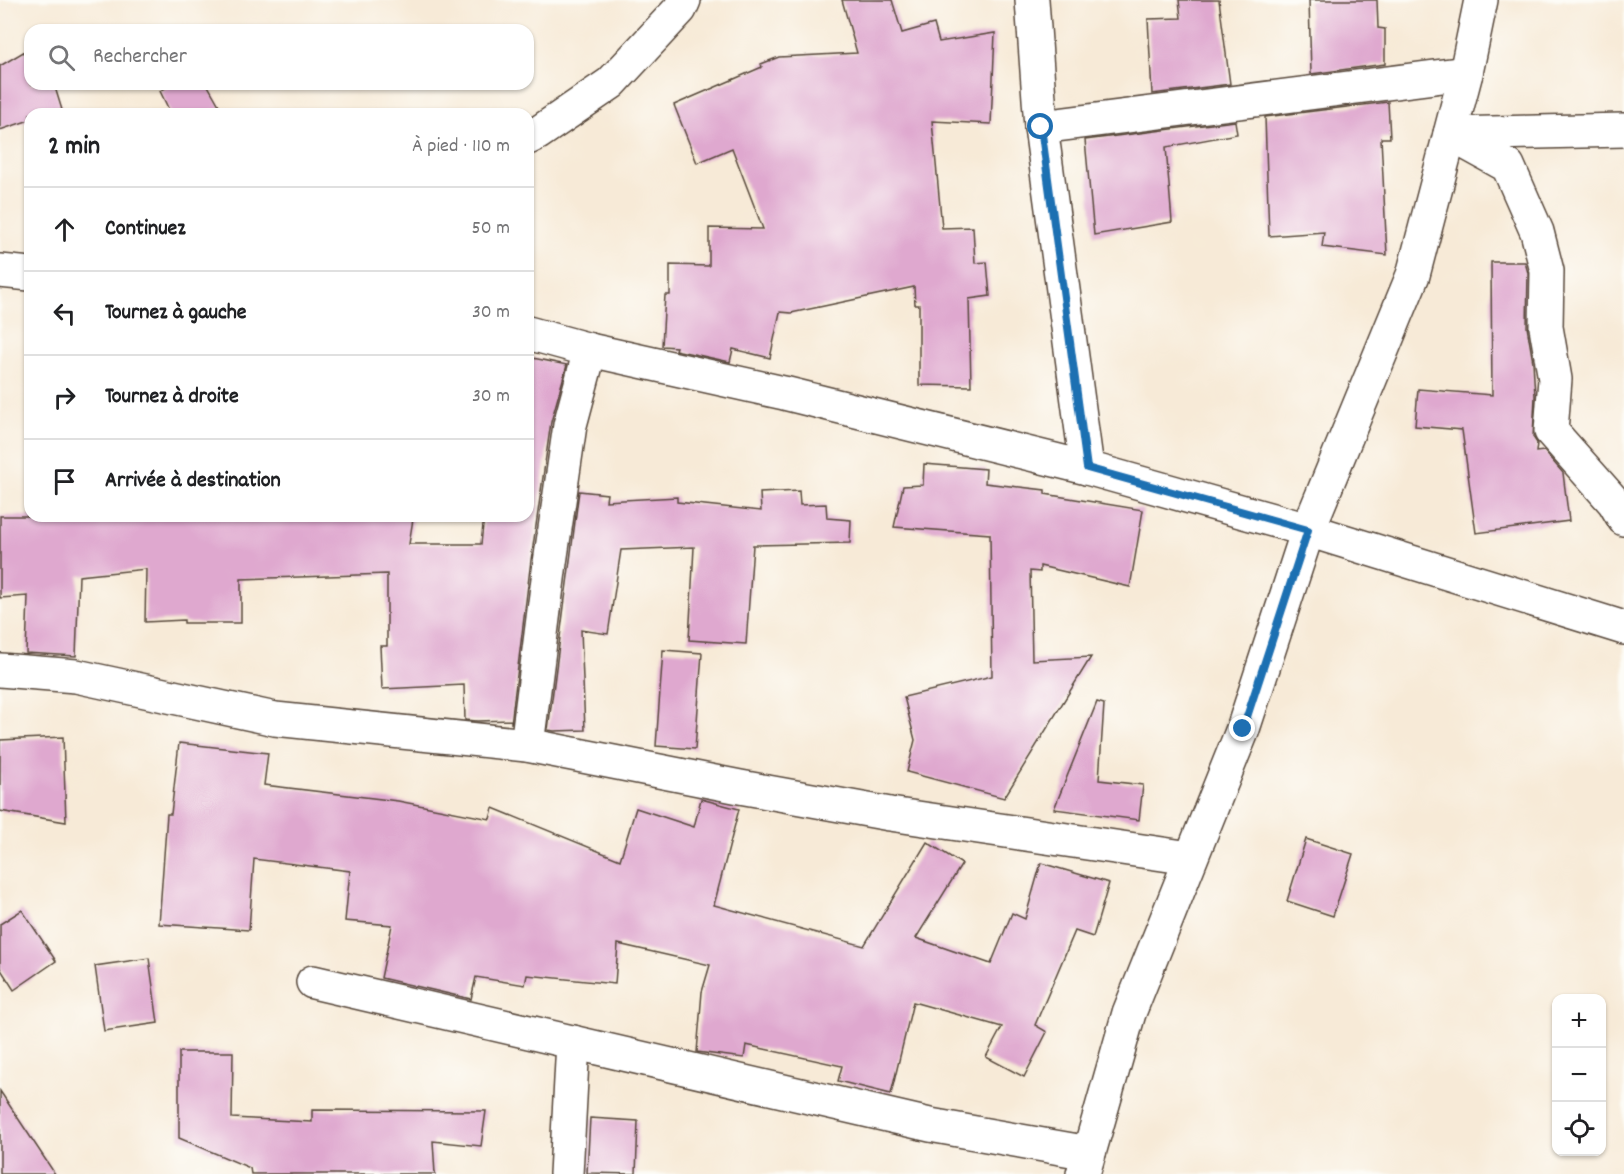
<!DOCTYPE html>
<html lang="fr">
<head>
<meta charset="utf-8">
<style>
	body { margin:0; font-family:Dekko,sans-serif; background:#f6f6f6; color:#202124 }
	.controls { position:absolute; right:18px; bottom:18px; display:grid; overflow:hidden; border-radius:12px; box-shadow:0 2px 4px #0004 }
	.controls button { width:54px; height:54px; display:grid; place-items:center; padding:0; border:0; border-bottom:2px solid #e0e0e0; background:#fff; color:#202124; font:30px sans-serif }
	.stop { position:absolute; width:18px; height:18px; margin:-14px; border:4px solid #1f6fb2; border-radius:50%; background:#fff }
	.stop.end { background:#1f6fb2; border-color:#fff; box-shadow:0 2px 6px #0008 }
	.list { margin:0; padding:0; list-style:none }
	h2 { display:flex; justify-content:space-between; align-items:center; height:78px; margin:0; padding:0 24px; font-size:26px }
	h2 small { font-size:20px; font-weight:400; color:#757577 }
	.list li { display:grid; grid-template-columns:39px 1fr auto; gap:18px; align-items:center; box-sizing:border-box; height:84px; padding:0 24px; border-top:2px solid #e0e0e0 }
	.list b { display:block; font-size:22px; white-space:nowrap }
	.list em { font-size:20px; font-style:normal; color:#757577 }
	.icon { flex:none; width:33px; height:33px; fill:none; stroke:currentColor; stroke-width:2; stroke-linecap:round; stroke-linejoin:round }
	.map { position:relative; flex:none; width:1624px; height:1174px; overflow:hidden }
	.search { position:absolute; background:#fff; box-shadow:0 2px 4px #0004; left:24px; top:24px; width:510px; height:66px; display:flex; align-items:center; gap:15px; box-sizing:border-box; padding:0 21px; border-radius:18px; color:#757577; font-size:22px }
	.panel { position:absolute; background:#fff; box-shadow:0 2px 4px #0004; left:24px; top:108px; width:510px; height:414px; border-radius:18px }
	.map>svg:first-child { display:block }
	.building { fill:#dfa8cf }
	.lines { fill:none; stroke-linecap:round; stroke-linejoin:round }
	.street-casing { stroke:#57473a; stroke-width:36 }
	.street { stroke:#fff; stroke-width:33 }
	.route { stroke:#1f6fb2; stroke-width:8 }
</style>
</head>
<body>
<div class="map">
<svg width="1624" height="1174" viewBox="0 0 1624 1174">
	<rect width="100%" height="100%" fill="#fdfcf7"/>
	<filter id="ink" filterUnits="userSpaceOnUse"><feTurbulence type="fractalNoise" baseFrequency=".0167" numOctaves="2"/><feDisplacementMap in="SourceGraphic" scale="12" xChannelSelector="R" yChannelSelector="G"/><feConvolveMatrix kernelMatrix="1 2 1 2 8 2 1 2 1" color-interpolation-filters="sRGB"/></filter>
	<filter id="wash" filterUnits="userSpaceOnUse"><feTurbulence type="fractalNoise" baseFrequency=".008" numOctaves="4" result="noise"/><feDisplacementMap in="SourceGraphic" scale="24" xChannelSelector="R" yChannelSelector="G"/><feGaussianBlur stdDeviation="1.35" result="paint"/><feColorMatrix in="noise" values="0 0 0 0 0 0 0 0 0 0 0 0 0 0 0 0 0 1.4 0 .05"/><feComposite in="paint" operator="in"/></filter>
	<g filter="url(#wash)">
		<rect width="100%" height="100%" fill="#f7ead7"/>
		<g id="blocks">
			<g class="building">
				<polygon points="842,0 892,0 902,33 934,24 939,42 995,33 991,124 932,121 942,228 973,227 975,263 987,262 990,296 969,299 971,386 919,385 919,305 915,305 914,287 791,313 780,312 770,358 733,349 730,362 675,350 676,347 662,346 665,295 670,295 670,265 709,266 709,228 763,229 732,148 697,163 674,105 762,67 761,64 779,57 857,53"/>
				<polygon points="1179,0 1219,0 1230,84 1152,94 1148,19 1181,18"/>
				<polygon points="1309,0 1377,0 1378,28 1385,29 1385,64 1311,74"/>
				<polygon points="30,48 30,84 54,84 62,110 50,114 30,114 30,120 0,130 0,66"/>
				<polygon points="172,84 207,84 224,114 171,114 160,91"/>
				<polygon points="1388,102 1390,138 1381,138 1387,255 1322,247 1324,232 1269,236 1265,117"/>
				<polygon points="1235,121 1237,134 1166,147 1172,222 1094,235 1085,140"/>
				<polygon points="1491,262 1525,262 1528,273 1527,327 1533,362 1535,396 1533,437 1537,443 1536,452 1544,451 1563,473 1569,521 1476,533 1462,430 1415,426 1418,389 1492,395"/>
				<polygon points="528,357 567,365 551,422 531,560 511,724 511,720 477,721 465,720 464,685 382,689 380,646 387,646 387,574 241,579 241,623 184,623 184,620 145,622 146,569 79,576 76,656 26,653 28,596 0,598 0,516 274,516 413,519 409,544 481,544 484,516 528,516"/>
				<polygon points="924,464 986,469 985,483 1045,490 1045,494 1143,510 1130,587 1040,566 1040,572 1030,571 1032,660 1091,657 1004,798 907,772 915,740 904,697 992,676 990,534 894,527 903,486 923,485"/>
				<polygon points="579,491 607,494 606,501 677,497 677,502 761,511 760,493 799,491 800,505 826,504 827,518 851,520 850,543 753,545 746,644 689,640 694,547 621,550 608,634 581,630 585,730 554,731 548,730"/>
				<polygon points="663,650 702,653 695,749 656,746"/>
				<polygon points="1097,702 1104,704 1099,780 1143,785 1139,820 1054,809"/>
				<polygon points="63,737 66,822 0,811 0,740"/>
				<polygon points="179,743 268,753 264,785 398,801 490,819 493,808 620,860 636,808 694,827 701,799 739,809 714,905 864,946 927,842 962,864 916,938 991,964 1012,913 1025,919 1041,863 1109,883 1093,937 1075,931 1035,1025 1047,1032 1024,1077 986,1057 1002,1027 913,1002 891,1094 838,1081 842,1066 746,1045 744,1058 697,1052 702,992 710,965 618,944 615,984 527,975 525,985 476,977 471,999 381,978 392,925 345,921 350,871 254,859 249,930 159,924 167,814 171,814"/>
				<polygon points="1306,839 1353,854 1333,916 1287,901"/>
				<polygon points="22,910 56,961 14,990 0,968 0,924"/>
				<polygon points="149,958 158,1023 104,1031 95,966"/>
				<polygon points="179,1052 233,1052 232,1118 312,1122 312,1110 486,1111 481,1146 433,1141 435,1174 251,1174 250,1168 179,1138"/>
				<polygon points="0,1091 55,1174 0,1174"/>
				<polygon points="590,1118 638,1121 636,1174 587,1173"/>
			</g>
		</g>
	</g>
	<g filter="url(#ink)">
		<use href="#blocks" fill-opacity="0" stroke="#57473a" stroke-width="1.5"/>
		<g class="lines">
			<defs>
				<g id="street">
					<polyline points="1032,0 1041,127 1087,468"/>
					<polyline points="1041,127 1466,73"/>
					<polyline points="1450,134 1508,166 1537,232 1547,271 1546,327 1555,379 1551,431 1614,502 1624,519"/>
					<polyline points="1452,134 1624,130"/>
					<polyline points="528,138 538,133 611,83 680,9 684,0"/>
					<polyline points="0,271 30,274"/>
					<polyline points="528,333 590,350 784,393 1087,468 1308,530 1624,628"/>
					<polyline points="0,670 76,676 275,719 527,745 740,787 890,814 1190,858"/>
					<polyline points="527,745 550,563 570,425 590,350"/>
					<polyline points="313,982 930,1125 1089,1153"/>
					<polyline points="566,1174 573,1042"/>
					<polyline points="1083,1174 1129,1013 1243,729 1308,530 1413,275 1466,73 1481,0"/>
				</g>
			</defs>
			<use href="#street" class="street-casing"/>
			<use href="#street" class="street"/>
		</g>
	</g>
	<g class="lines" filter="url(#ink)">
		<polyline class="route" points="1041,127 1087,468 1308,530 1243,729"/>
	</g>
</svg>
<div class="controls">
<button>+</button>
<button>−</button>
<button><svg class="icon" aria-label="locate" viewBox="0 0 24 24"><circle cx="12" cy="12" r="6"/><path d="M12 2v4M12 18v4M2 12h4M18 12h4"/></svg></button>
</div>
<div class="stop" style="left:1041px;top:127px"></div>
<div class="stop end" style="left:1243px;top:729px"></div>
<div class="search"><svg class="icon" aria-label="search" viewBox="0 0 24 24"><circle cx="10" cy="10" r="6"/><path d="M15 15l6 6"/></svg>Rechercher</div>
<section class="panel">
<h2>2 min<small>À pied · 110 m</small></h2>
<ul class="list">
<li><svg class="icon" aria-label="ahead" viewBox="0 0 24 24"><path d="M12 20V5M6 11l6-6 6 6"/></svg><div><b>Continuez</b></div><em>50 m</em></li>
<li><svg class="icon" aria-label="left" viewBox="0 0 24 24"><path d="M17 20v-9H6M10 6l-5 5 5 5"/></svg><div><b>Tournez à gauche</b></div><em>30 m</em></li>
<li><svg class="icon" aria-label="right" viewBox="0 0 24 24"><path d="M7 20v-9h11M14 6l5 5-5 5"/></svg><div><b>Tournez à droite</b></div><em>30 m</em></li>
<li><svg class="icon" aria-label="arrive" viewBox="0 0 24 24"><path d="M6 21V4h12l-3 4 3 4H6"/></svg><div><b>Arrivée à destination</b></div></li>
</ul>
</section>
</div>
</body>
</html>
